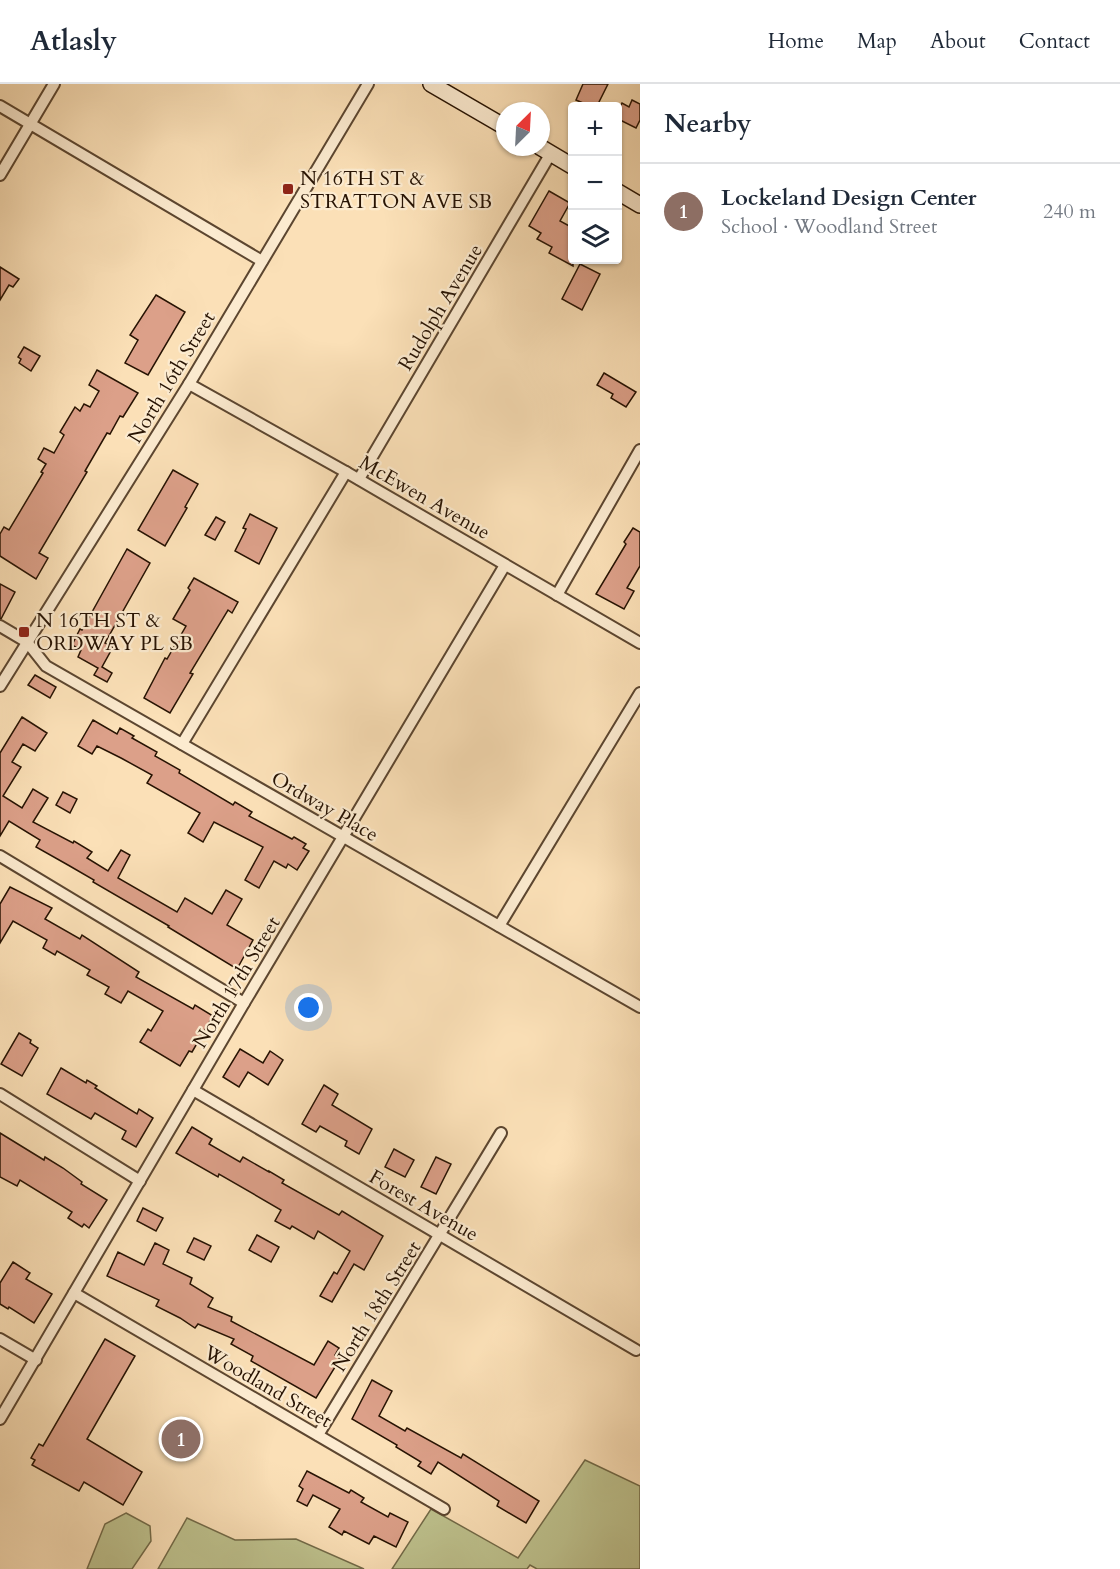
<!DOCTYPE html>
<html lang="en">
<head>
<meta charset="utf-8">
<style>
	body { margin:0; font-family:Cardo,serif; background:#f2f2f3; color:#1f2937 }
	.controls { position:absolute; right:18px; top:18px; display:grid; overflow:hidden; border-radius:6px; box-shadow:0 2px 4px #0004 }
	.controls button { width:54px; height:54px; display:grid; place-items:center; padding:0; border:0; border-bottom:2px solid #e0e1e3; background:#fff; color:#1f2937; font:30px sans-serif }
	.compass { position:absolute; left:496px; top:18px; width:54px; height:54px; border-radius:50%; background:#fff; box-shadow:0 2px 4px #0004; rotate:24deg }
	.you { position:absolute; left:309px; top:924px; width:21px; height:21px; margin:-15px; border:4px solid #fff; border-radius:50%; background:#1a73e8; box-shadow:0 0 0 9px #1a73e833 }
	.badge { display:grid; place-items:center; width:39px; height:39px; border-radius:50%; background:#7c3aed; color:#fff; font-size:20px; font-weight:700 }
	.pin { position:absolute; translate:-50% -50%; border:3px solid #fff; box-shadow:0 2px 6px #0006 }
	.list { margin:0; padding:0; list-style:none }
	h2 { display:flex; justify-content:space-between; align-items:center; height:78px; margin:0; padding:0 24px; font-size:26px }
	h2 small { font-size:20px; font-weight:400; color:#747a83 }
	.list li { display:grid; grid-template-columns:39px 1fr auto; gap:18px; align-items:center; box-sizing:border-box; height:96px; padding:0 24px; border-top:2px solid #e0e1e3 }
	.list b { display:block; font-size:22px; white-space:nowrap }
	.list p { margin:0; font-size:20px; white-space:nowrap; color:#747a83 }
	.list em { font-size:20px; font-style:normal; color:#747a83 }
	.icon { flex:none; width:33px; height:33px; fill:none; stroke:currentColor; stroke-width:2; stroke-linecap:round; stroke-linejoin:round }
	.map { position:relative; flex:none; width:640px; height:1485px; overflow:hidden }
	header { display:flex; align-items:center; gap:36px; box-sizing:border-box; height:84px; padding:0 30px; background:#fff; border-bottom:2px solid #e0e1e3 }
	header strong { font-size:28px }
	nav { display:flex; gap:33px; margin-inline-start:auto; font-size:21px }
	main { display:flex }
	aside { flex:1; background:#fff }
	.map>svg:first-child { display:block }
	.green { fill:#bec28e; stroke:#726a48; stroke-width:1.5 }
	.building { fill:#dca089; stroke:#271303; stroke-width:1.5 }
	.lines { fill:none; stroke-linecap:round; stroke-linejoin:round }
	.street-casing { stroke:#5c4630; stroke-width:14 }
	.secondary-casing { stroke:#271303; stroke-width:18 }
	.street { stroke:#fcebd0; stroke-width:10 }
	.secondary { stroke:#fcebd0; stroke-width:15 }
	.poi-dot { fill:#8f2418; stroke:#fcebd0; stroke-width:2 }
	.labels { text-anchor:middle; stroke-width:4.5; stroke-linejoin:round; paint-order:stroke }
	.poi-label { font-size:20px; fill:#271303; stroke:#fcebd0; text-anchor:start }
	.street-label { font-size:20px; fill:#271303; stroke:#fcebd0 }
</style>
</head>
<body>
<header>
<strong>Atlasly</strong>
<nav><a>Home</a><a>Map</a><a>About</a><a>Contact</a></nav>
</header>
<main>
<div class="map">
<svg width="640" height="1485" viewBox="0 0 640 1485">
	<rect width="100%" height="100%" fill="#fbe0b7"/>
	<filter id="stains"><feTurbulence type="fractalNoise" baseFrequency=".00333" numOctaves="4"/><feColorMatrix values="0 0 0 0 .2 0 0 0 0 .09 0 0 0 0 .02 0 0 0 .5 -.17"/></filter>
	<radialGradient id="worn" r=".72"><stop offset=".6" stop-color="#630" stop-opacity="0"/><stop offset="1" stop-color="#630" stop-opacity=".3"/></radialGradient>
	<g class="green">
		<polygon points="585,1376 640,1402 640,1485 537,1485 530,1481 527,1485 392,1485 431,1425 518,1474"/>
		<polygon points="126,1429 150,1442 151,1457 132,1485 87,1485 105,1440"/>
		<polygon points="187,1434 235,1456 296,1455 364,1485 158,1485"/>
	</g>
	<g class="building">
		<polygon points="583,0 608,0 597,22 590,22 576,16"/>
		<polygon points="632,16 640,20 640,36 636,44 618,35 618,27 622,19 629,23"/>
		<polygon points="549,107 570,119 560,137 573,144 573,182 549,169 552,163 537,155 541,149 529,142"/>
		<polygon points="580,180 600,190 582,226 562,215"/>
		<polygon points="0,183 19,195 13,203 9,201 0,216"/>
		<polygon points="156,211 185,228 148,291 125,279 138,256 130,251"/>
		<polygon points="24,263 40,272 31,287 19,279 21,275 18,273"/>
		<polygon points="97,286 138,309 123,333 120,332 110,350 107,349 85,387 87,388 39,469 48,474 36,495 0,472 0,450 4,443 9,446 43,389 41,388 46,380 38,375 44,364 54,369 64,351 60,348 75,323 80,327 84,320 90,323 99,307 89,301"/>
		<polygon points="604,289 636,308 626,323 611,314 613,310 597,301"/>
		<polygon points="173,386 198,400 185,423 187,424 165,462 138,446"/>
		<polygon points="250,430 277,444 259,480 235,467 246,445 243,444"/>
		<polygon points="216,433 225,438 215,456 205,451"/>
		<polygon points="633,444 640,448 640,482 627,504 634,507 624,525 596,510 626,460 624,458"/>
		<polygon points="127,465 150,479 105,559 113,563 102,583 112,589 107,598 94,591 98,584 78,573 81,566 72,561 80,545 82,546"/>
		<polygon points="194,494 238,518 232,529 228,526 190,589 193,590 170,629 144,614 165,574 167,575 186,542 173,535 190,506 188,504"/>
		<polygon points="0,500 15,508 1,535 0,535"/>
		<polygon points="35,591 56,603 50,614 28,601"/>
		<polygon points="22,633 47,649 35,667 23,660 12,678 21,683 3,712 22,724 33,705 48,714 33,738 73,759 74,757 92,768 87,774 108,787 121,766 130,771 118,794 177,828 185,814 212,830 226,806 242,815 227,841 253,856 237,885 168,843 169,842 93,798 94,796 68,781 36,763 40,756 9,737 0,752 0,669"/>
		<polygon points="93,636 117,650 120,644 134,652 132,654 157,668 155,672 180,686 179,689 233,721 235,718 252,728 249,732 292,755 294,753 306,760 303,764 309,767 297,786 288,780 286,784 274,777 259,804 245,796 263,763 214,738 203,758 188,749 200,729 147,699 152,691 121,674 97,662 92,670 78,662"/>
		<polygon points="63,708 77,715 70,729 56,721"/>
		<polygon points="10,803 52,824 45,835 80,855 82,851 139,888 136,893 193,925 195,921 213,932 192,968 189,967 180,982 140,958 148,945 151,947 163,927 128,907 121,919 105,910 109,903 87,891 90,886 57,867 55,871 43,864 47,856 13,837 0,859 0,820"/>
		<polygon points="19,949 31,956 30,959 38,964 22,992 1,980"/>
		<polygon points="240,965 263,979 270,967 283,976 268,1001 248,988 239,1003 223,993"/>
		<polygon points="61,984 86,999 87,996 97,1002 95,1004 137,1030 139,1025 153,1034 136,1063 122,1055 126,1047 95,1029 91,1035 47,1010"/>
		<polygon points="324,1001 338,1010 332,1021 372,1045 359,1070 345,1062 347,1057 320,1042 316,1048 302,1040"/>
		<polygon points="192,1043 212,1055 209,1060 240,1078 243,1073 269,1088 269,1087 284,1096 282,1099 339,1131 342,1127 383,1152 364,1186 354,1180 332,1218 320,1212 334,1188 337,1190 350,1167 318,1147 314,1155 292,1142 290,1145 275,1137 281,1126 219,1090 218,1093 176,1069"/>
		<polygon points="0,1049 44,1076 45,1073 63,1084 82,1098 81,1100 107,1116 89,1144 84,1140 82,1143 68,1134 72,1128 20,1096 17,1102 0,1093"/>
		<polygon points="394,1065 414,1076 405,1093 385,1083"/>
		<polygon points="436,1073 451,1080 436,1110 421,1103"/>
		<polygon points="143,1124 163,1134 156,1147 137,1137"/>
		<polygon points="257,1151 279,1163 271,1178 249,1166"/>
		<polygon points="194,1154 211,1162 204,1176 187,1168"/>
		<polygon points="155,1159 169,1166 163,1180 192,1194 190,1200 213,1214 208,1223 232,1233 231,1237 314,1281 328,1257 339,1264 335,1271 340,1275 316,1314 251,1277 253,1272 231,1260 234,1255 198,1240 195,1244 180,1234 156,1222 159,1216 107,1192 118,1168 144,1181"/>
		<polygon points="13,1178 30,1189 26,1195 52,1210 34,1239 9,1223 8,1225 0,1220 0,1199"/>
		<polygon points="105,1255 135,1272 87,1355 142,1388 123,1421 84,1398 79,1407 32,1381 35,1376 31,1374 39,1360 43,1362"/>
		<polygon points="372,1296 392,1307 379,1332 405,1347 407,1344 461,1374 463,1370 539,1417 526,1439 497,1422 499,1417 438,1378 431,1390 418,1382 421,1378 396,1363 397,1361 352,1335"/>
		<polygon points="307,1387 349,1409 351,1406 364,1414 361,1418 388,1433 390,1429 408,1438 396,1463 374,1452 369,1460 344,1447 342,1451 329,1443 340,1425 313,1411 307,1422 297,1417 303,1405 299,1402"/>
	</g>
	<g class="lines">
		<defs>
			<g id="street">
				<polyline points="0,22 262,177"/>
				<polyline points="0,91 54,0"/>
				<polyline points="189,300 346,388 640,559"/>
				<polyline points="359,395 551,69"/>
				<polyline points="557,511 640,366"/>
				<polyline points="0,542 27,558 46,582 640,923"/>
				<polyline points="0,602 189,300 368,0"/>
				<polyline points="182,660 346,388"/>
				<polyline points="0,772 244,919"/>
				<polyline points="499,842 640,609"/>
				<polyline points="193,1006 636,1266"/>
				<polyline points="0,1010 140,1097"/>
				<polyline points="74,1209 444,1425"/>
				<polyline points="0,1255 36,1276"/>
				<polyline points="0,1335 244,919 505,481"/>
				<polyline points="318,1351 501,1049"/>
			</g>
			<g id="secondary">
				<polyline points="431,0 505,43"/>
				<polyline points="540,63 572,82"/>
				<polyline points="618,108 640,121"/>
			</g>
		</defs>
		<use href="#street" class="street-casing"/>
		<use href="#secondary" class="secondary-casing"/>
		<use href="#street" class="street"/>
		<use href="#secondary" class="secondary"/>
	</g>
	<g class="poi-dot">
		<rect x="282" y="99" width="12" height="12" rx="3"/>
		<rect x="18" y="542" width="12" height="12" rx="3"/>
	</g>
	<g class="labels">
		<g class="poi-label">
			<text x="300" y="101">N 16TH ST &amp;<tspan x="300" dy="23">STRATTON AVE SB</tspan></text>
			<text x="36" y="543">N 16TH ST &amp;<tspan x="36" dy="23">ORDWAY PL SB</tspan></text>
		</g>
		<g class="street-label">
			<text transform="translate(440 223) rotate(-59)" y="7">Rudolph Avenue</text>
			<text transform="translate(171 293) rotate(-59)" y="7">North 16th Street</text>
			<text transform="translate(425 413) rotate(30)" y="7">McEwen Avenue</text>
			<text transform="translate(325 722) rotate(30)" y="7">Ordway Place</text>
			<text transform="translate(236 898) rotate(-59)" y="7">North 17th Street</text>
			<text transform="translate(424 1121) rotate(30)" y="7">Forest Avenue</text>
			<text transform="translate(376 1222) rotate(-58)" y="7">North 18th Street</text>
			<text transform="translate(268 1302) rotate(30)" y="7">Woodland Street</text>
		</g>
	</g>
	<rect width="100%" height="100%" filter="url(#stains)"/>
	<rect width="100%" height="100%" fill="url(#worn)"/>
</svg>
<div class="controls">
<button>+</button>
<button>−</button>
<button><svg class="icon" aria-label="layers" viewBox="0 0 24 24"><path d="M12 4l9 5-9 5-9-5zM3 14l9 5 9-5"/></svg></button>
</div>
<svg class="compass" viewBox="-18 -18 36 36"><path d="M0-13l5 13h-10z" fill="#e53935"/><path d="M0 13l5-13h-10z" fill="#747a83"/></svg>
<div class="you"></div>
<div class="pin badge" style="left:181px;top:1355px;background:#8d6e63">1</div>
</div>
<aside>
<h2>Nearby<small></small></h2>
<ul class="list">
<li><span class="badge" style="background:#8d6e63">1</span><div><b>Lockeland Design Center</b><p>School · Woodland Street</p></div><em>240 m</em></li>
</ul>
</aside>
</main>
</body>
</html>
